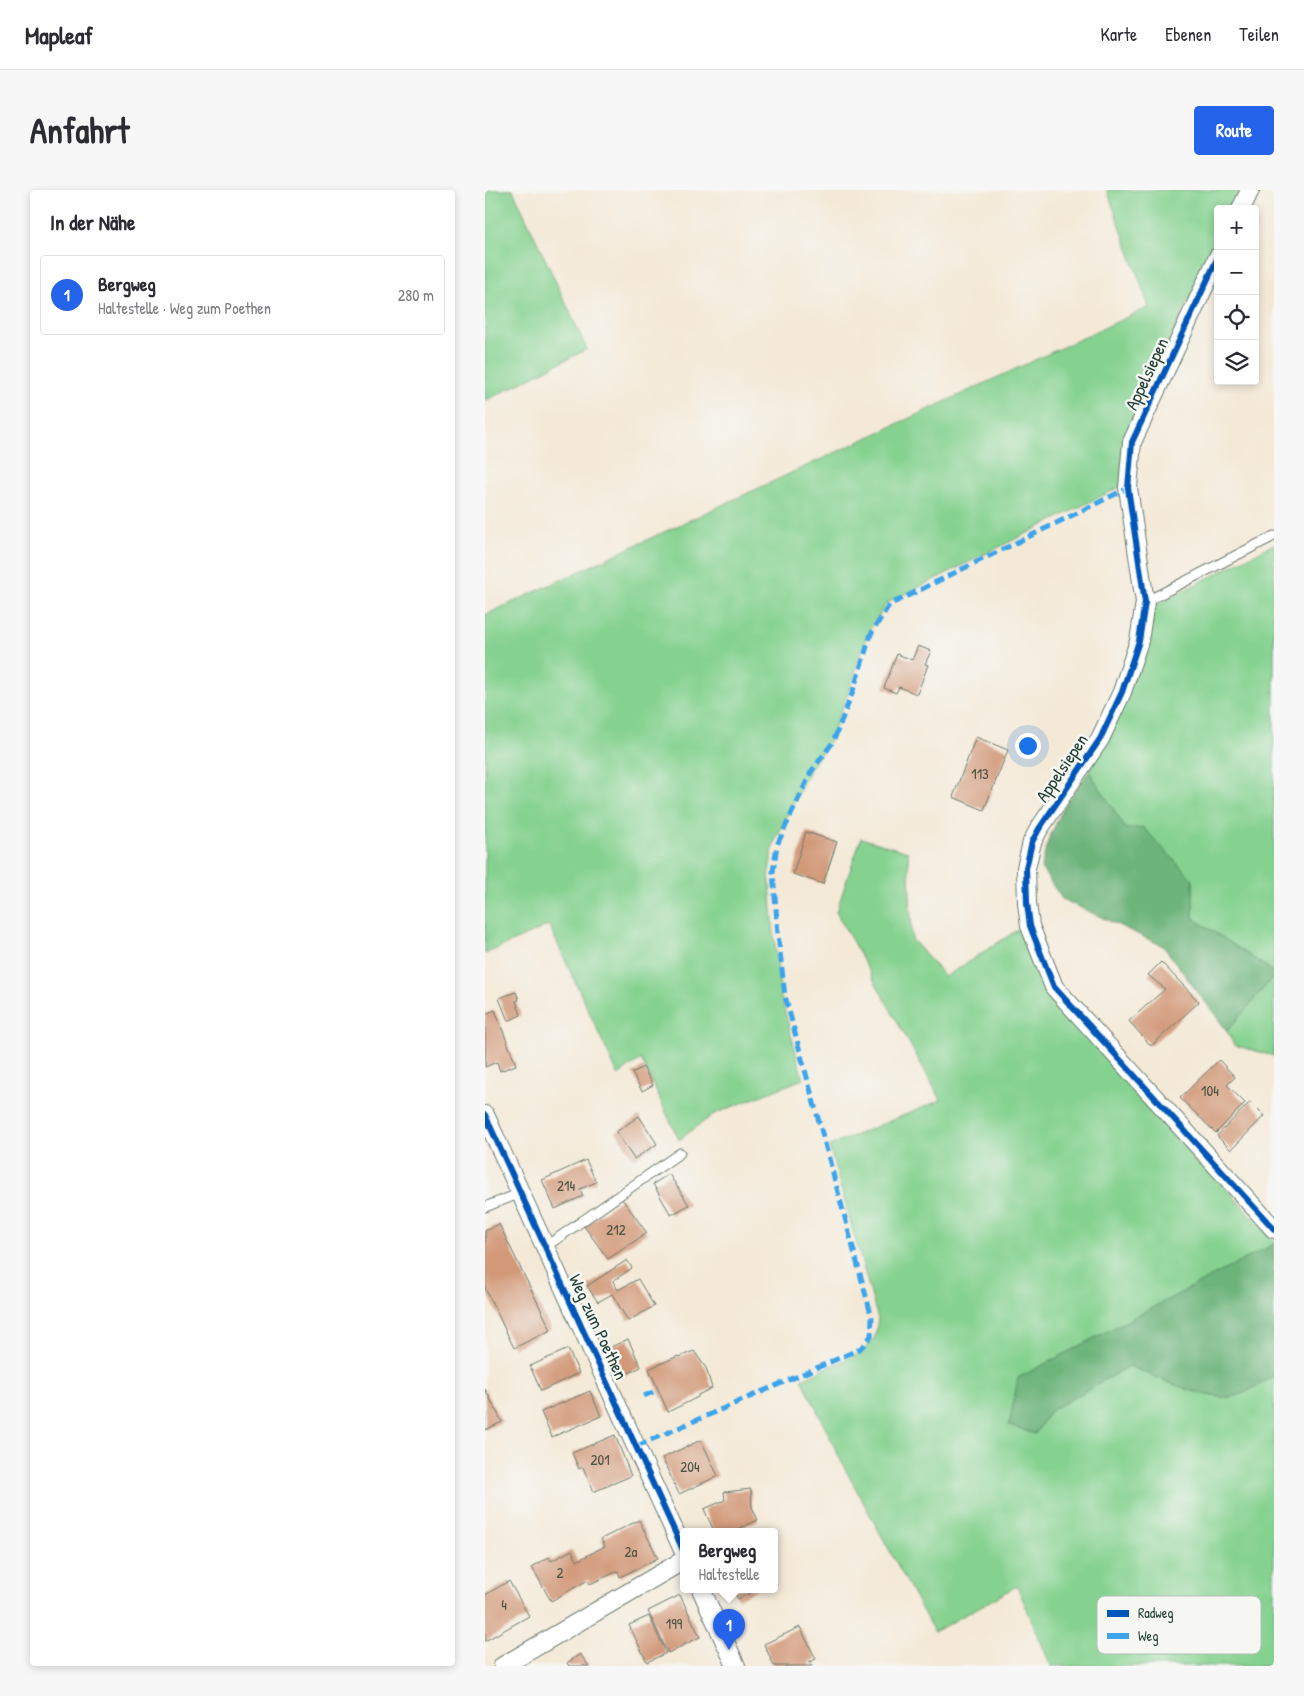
<!DOCTYPE html>
<html lang="de">
<head>
<meta charset="utf-8">
<style>
	body { margin:0; font-family:"Patrick Hand",sans-serif; background:#f7f7f7; color:#2b2b33 }
	.controls { position:absolute; right:15px; top:15px; display:grid; overflow:hidden; border-radius:5px; box-shadow:0 2px 8px #0003 }
	.controls button { width:45px; height:45px; display:grid; place-items:center; padding:0; border:0; border-bottom:1px solid #e1e1e2; background:#fff; color:#2b2b33; font:25px sans-serif }
	.you { position:absolute; left:542px; top:555px; width:18px; height:18px; margin:-12px; border:4px solid #fff; border-radius:50%; background:#1a73e8; box-shadow:0 0 0 8px #1a73e833 }
	.badge { display:grid; place-items:center; width:32px; height:32px; border-radius:50%; background:#2563eb; color:#fff; font-size:16px; font-weight:700 }
	.pin { position:absolute; translate:-50% -41px; filter:drop-shadow(0 1px 2px #0008) }
	.pin::after { content:''; position:absolute; top:26px; width:18px; height:15px; background:inherit; clip-path:polygon(0 0,100% 0,50% 100%) }
	.popup { position:absolute; left:195px; top:1338px; width:98px; height:65px; box-sizing:border-box; display:grid; place-content:center; border-radius:5px; background:#fff; filter:drop-shadow(0 1px 4px #0005); font-size:16px; white-space:nowrap; color:#7c7c81 }
	.popup b { font-size:19px; color:#2b2b33 }
	.popup::after { content:''; position:absolute; left:50%; top:100%; margin-left:-10px; border:10px solid transparent; border-top-color:#fff }
	.list { margin:0; padding:0; list-style:none }
	h2 { display:flex; justify-content:space-between; align-items:center; height:65px; margin:0; padding:0 20px; font-size:21px }
	h2 small { font-size:16px; font-weight:400; color:#7c7c81 }
	.list li { display:grid; grid-template-columns:32px 1fr auto; gap:15px; align-items:center; box-sizing:border-box; height:80px; margin:0 10px 10px; padding:0 10px; border:1px solid #e1e1e2; border-radius:5px }
	.list b { display:block; font-size:19px; white-space:nowrap }
	.list p { margin:0; font-size:16px; white-space:nowrap; color:#7c7c81 }
	.list em { font-size:16px; font-style:normal; color:#7c7c81 }
	.icon { flex:none; width:28px; height:28px; fill:none; stroke:currentColor; stroke-width:2; stroke-linecap:round; stroke-linejoin:round }
	.map { position:relative; flex:none; width:789px; height:1476px; overflow:hidden; border-radius:5px }
	header { display:flex; align-items:center; gap:30px; box-sizing:border-box; height:70px; padding:0 25px; background:#fff; border-bottom:1px solid #e1e1e2 }
	header strong { font-size:24px }
	nav { display:flex; gap:28px; margin-inline-start:auto; font-size:18px }
	.intro { display:flex; align-items:center; justify-content:space-between; box-sizing:border-box; height:120px; padding:0 30px }
	h1 { margin:0; font-size:35px }
	.button { padding:12px 22px; border-radius:5px; background:#2563eb; color:#fff; font-size:18px; font-weight:700 }
	main { display:flex; gap:30px; padding:0 30px }
	aside { flex:1; background:#fff; border-radius:5px; box-shadow:0 2px 8px #0003 }
	.map>svg:first-child { display:block }
	.green { fill:#85d290; stroke:#528862 }
	.forest { fill:#6cb47a; stroke:#467857 }
	.building { fill:#d29878 }
	.lines { fill:none; stroke-linecap:round; stroke-linejoin:round }
	.service-casing { stroke:#6a796d; stroke-width:11 }
	.minor-casing { stroke:#6a796d; stroke-width:20 }
	.service { stroke:#fff; stroke-width:9 }
	.minor { stroke:#fff; stroke-width:18 }
	.quiet { stroke:#3da4eb; stroke-width:5; stroke-dasharray:10 5; stroke-linecap:butt }
	.cycleway-casing { stroke:#f6f6f2; stroke-width:9 }
	.cycleway { stroke:#0057b8; stroke-width:6 }
	.labels { text-anchor:middle; stroke-width:5; stroke-linejoin:round; paint-order:stroke }
	.number-label { font-size:15px; fill:#4c5445 }
	.street-label { font-size:18px; fill:#1f3d34; stroke:#f6f6f2 }
	.key { fill:#f6f6f2; stroke:#b6beb9; stroke-width:1 }
	.key-label { font-size:14px; fill:#1f3d34 }
</style>
</head>
<body>
<header>
<strong>Mapleaf</strong>
<nav><a>Karte</a><a>Ebenen</a><a>Teilen</a></nav>
</header>
<div class="intro"><h1>Anfahrt</h1><a class="button">Route</a></div>
<main>
<aside>
<h2>In der Nähe<small></small></h2>
<ul class="list">
<li><span class="badge">1</span><div><b>Bergweg</b><p>Haltestelle · Weg zum Poethen</p></div><em>280 m</em></li>
</ul>
</aside>
<div class="map">
<svg width="789" height="1476" viewBox="0 0 789 1476">
	<rect width="100%" height="100%" fill="#f6f6f2"/>
	<filter id="ink" filterUnits="userSpaceOnUse"><feTurbulence type="fractalNoise" baseFrequency=".02" numOctaves="2"/><feDisplacementMap in="SourceGraphic" scale="10" xChannelSelector="R" yChannelSelector="G"/><feConvolveMatrix kernelMatrix="1 2 1 2 8 2 1 2 1" color-interpolation-filters="sRGB"/></filter>
	<filter id="wash" filterUnits="userSpaceOnUse"><feTurbulence type="fractalNoise" baseFrequency=".0096" numOctaves="4" result="noise"/><feDisplacementMap in="SourceGraphic" scale="20" xChannelSelector="R" yChannelSelector="G"/><feGaussianBlur stdDeviation="1.12" result="paint"/><feColorMatrix in="noise" values="0 0 0 0 0 0 0 0 0 0 0 0 0 0 0 0 0 1.4 0 .05"/><feComposite in="paint" operator="in"/></filter>
	<g filter="url(#wash)">
		<rect width="100%" height="100%" fill="#f4e9d7"/>
		<g class="green">
			<polygon points="0,0 28,0 102,159 0,211"/>
			<polygon points="622,0 756,0 747,19 733,19 733,48 638,249 635,297 402,413 383,443 363,503 345,550 324,581 289,653 284,681 289,744 296,807 318,889 229,924 194,950 156,869 133,885 64,735 0,764 0,425 664,117"/>
			<polygon points="789,354 789,782 708,728 708,690 641,639 604,581 667,417"/>
			<path d="M 376,648 L 423,662 L 427,749 L 460,787 L 534,739 L 563,801 L 789,1051 L 789,1054 L 533,1188 L 550,1244 L 565,1221 L 644,1176 C 669,1186 717,1209 744,1207 C 760,1206 775,1193 789,1185 L 789,1476 L 566,1476 L 532,1396 L 449,1442 L 359,1277 L 317,1189 L 377,1162 L 390,1147 L 393,1129 L 344,956 L 456,910 L 351,722 Z"/>
			<polygon points="789,786 789,866 749,855 742,841"/>
		</g>
		<g class="forest">
			<polygon points="604,581 641,639 658,637 708,690 708,728 789,782 789,786 742,841 678,756 577,709 556,678 564,648 580,615"/>
			<path d="M 789,1054 L 789,1185 C 775,1193 760,1206 744,1207 C 716,1209 670,1186 644,1176 L 565,1221 L 550,1244 L 524,1235 L 533,1188 Z"/>
		</g>
		<g id="blocks">
			<g class="building">
				<polygon points="433,456 446,461 440,474 443,475 432,504 414,497 411,503 399,498 412,464 427,470"/>
				<polygon points="491,547 523,560 499,620 468,607"/>
				<polygon points="321,642 352,652 338,694 308,684"/>
				<polygon points="676,772 714,812 666,856 644,831 680,799 663,785"/>
				<polygon points="31,802 34,810 31,811 36,825 23,831 14,808"/>
				<polygon points="10,820 31,875 15,881 12,872 0,877 0,824"/>
				<polygon points="734,870 750,887 742,895 760,913 731,943 695,908"/>
				<polygon points="158,877 168,895 157,901 147,883"/>
				<polygon points="765,912 779,926 746,960 732,946"/>
				<polygon points="154,926 172,954 149,969 131,942"/>
				<polygon points="101,970 111,992 95,999 98,1006 70,1019 57,990"/>
				<polygon points="184,984 204,1015 186,1025 168,994"/>
				<polygon points="137,1009 162,1043 123,1069 99,1036"/>
				<polygon points="14,1034 66,1140 29,1158 0,1098 0,1041"/>
				<polygon points="142,1070 147,1078 128,1091 133,1100 153,1089 169,1116 143,1131 127,1104 113,1112 102,1096"/>
				<polygon points="143,1149 156,1177 138,1186 124,1158"/>
				<polygon points="83,1159 94,1183 56,1201 45,1176"/>
				<polygon points="209,1161 221,1178 227,1198 213,1205 213,1207 183,1222 164,1179 193,1166 194,1167"/>
				<polygon points="0,1199 17,1232 0,1240"/>
				<polygon points="105,1201 116,1226 67,1247 56,1222"/>
				<polygon points="130,1245 146,1286 108,1302 98,1277 94,1279 87,1263"/>
				<polygon points="216,1250 233,1286 194,1304 177,1268"/>
				<polygon points="266,1299 267,1317 273,1330 249,1341 229,1341 219,1319 240,1310 239,1302"/>
				<polygon points="154,1330 173,1368 135,1387 133,1381 105,1394 103,1390 66,1411 47,1377 64,1367 66,1371 87,1360 92,1371 120,1356 116,1349"/>
				<polygon points="24,1391 44,1426 0,1451 0,1405"/>
				<polygon points="248,1399 273,1399 253,1409"/>
				<polygon points="195,1405 215,1447 183,1463 163,1421"/>
				<polygon points="164,1426 181,1463 162,1472 144,1435"/>
				<polygon points="315,1437 331,1469 324,1472 327,1476 289,1476 279,1454"/>
				<polygon points="95,1464 104,1476 84,1476 82,1473"/>
			</g>
		</g>
	</g>
	<g filter="url(#ink)">
		<use href="#blocks" fill-opacity="0" stroke="#6a796d" stroke-width="1"/>
		<g class="lines">
			<defs>
				<g id="service">
					<polyline points="660,412 789,346"/>
					<polyline points="0,1017 36,1003"/>
					<polyline points="60,1057 195,963"/>
				</g>
				<g id="minor">
					<polyline points="756,19 765,0"/>
					<polyline points="733,67 647,252 643,298 660,412 654,451 637,502 615,549 554,639 547,652 541,678 542,713 545,736 569,797 789,1039"/>
					<polyline points="0,925 199,1362"/>
					<polyline points="216,1399 251,1476"/>
					<polyline points="18,1476 199,1370"/>
				</g>
			</defs>
			<use href="#service" class="service-casing"/>
			<use href="#minor" class="minor-casing"/>
			<use href="#service" class="service"/>
			<use href="#minor" class="minor"/>
			<g class="quiet">
				<polyline points="159,1206 173,1200"/>
				<polyline points="152,1256 375,1159 386,1146 387,1128 300,806 293,744 288,682 292,655 326,582 348,552 367,504 386,444 404,415 643,298"/>
			</g>
			<defs>
				<g id="cycleway">
					<polyline points="733,67 647,252 643,298 660,412 654,451 637,502 615,549 554,639 547,652 541,678 542,713 545,736 569,797 789,1039"/>
					<polyline points="0,925 199,1362"/>
				</g>
			</defs>
			<use href="#cycleway" class="cycleway-casing"/>
			<use href="#cycleway" class="cycleway"/>
		</g>
	</g>
	<g class="labels">
		<g class="number-label">
			<text x="495" y="589">113</text>
			<text x="725" y="906">104</text>
			<text x="81" y="1001">214</text>
			<text x="131" y="1045">212</text>
			<text x="115" y="1275">201</text>
			<text x="205" y="1282">204</text>
			<text x="146" y="1367">2a</text>
			<text x="75" y="1388">2</text>
			<text x="19" y="1420">4</text>
			<text x="189" y="1439">199</text>
		</g>
		<g class="street-label">
			<text transform="translate(662 184) rotate(-65)" y="6">Appelsiepen</text>
			<text transform="translate(577 578) rotate(-56)" y="6">Appelsiepen</text>
			<text transform="translate(113 1137) rotate(65)" y="6">Weg zum Poethen</text>
		</g>
	</g>
	<rect x="612" y="1406" width="164" height="58" rx="8" class="key"/>
	<rect x="622" y="1420" width="22" height="7" fill="#0057b8"/>
	<rect x="622" y="1443" width="22" height="6" fill="#3da4eb"/>
	<g class="key-label">
		<text x="653" y="1428">Radweg</text>
		<text x="653" y="1451">Weg</text>
	</g>
</svg>
<div class="controls">
<button>+</button>
<button>−</button>
<button><svg class="icon" aria-label="locate" viewBox="0 0 24 24"><circle cx="12" cy="12" r="6"/><path d="M12 2v4M12 18v4M2 12h4M18 12h4"/></svg></button>
<button><svg class="icon" aria-label="layers" viewBox="0 0 24 24"><path d="M12 4l9 5-9 5-9-5zM3 14l9 5 9-5"/></svg></button>
</div>
<div class="you"></div>
<div class="pin badge" style="left:244px;top:1460px">1</div>
<div class="popup"><b>Bergweg</b>Haltestelle</div>
</div>
</main>
</body>
</html>
